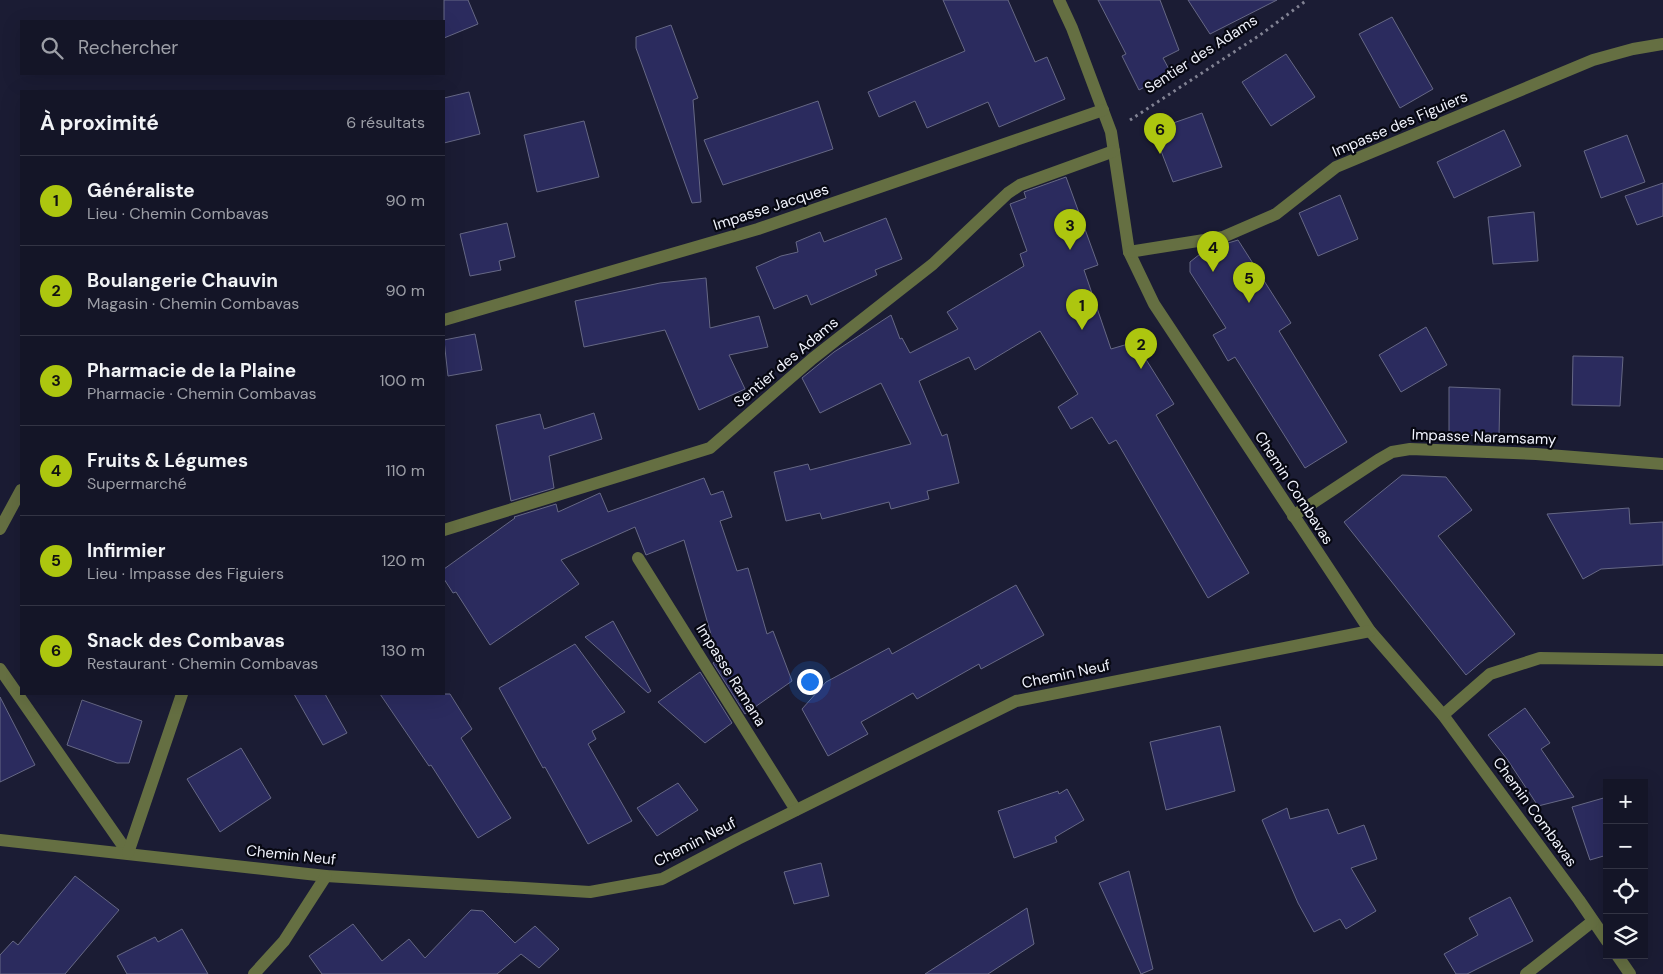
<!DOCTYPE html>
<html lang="fr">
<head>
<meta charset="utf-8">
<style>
	:root { --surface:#141527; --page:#212233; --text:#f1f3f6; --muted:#9d9fa7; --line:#333444; --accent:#adc60f }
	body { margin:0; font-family:"DM Sans",sans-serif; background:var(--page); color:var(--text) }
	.controls { position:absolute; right:15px; bottom:15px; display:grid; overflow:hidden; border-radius:0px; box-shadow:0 5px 20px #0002 }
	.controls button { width:45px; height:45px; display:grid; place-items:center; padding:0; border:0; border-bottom:1px solid var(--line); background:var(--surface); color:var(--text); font:25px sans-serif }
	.you { position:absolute; left:809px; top:681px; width:18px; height:18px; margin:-12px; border:4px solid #fff; border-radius:50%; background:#1a73e8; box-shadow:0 0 0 8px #1a73e833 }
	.badge { display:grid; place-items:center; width:32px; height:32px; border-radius:50%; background:var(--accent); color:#111; font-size:16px; font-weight:700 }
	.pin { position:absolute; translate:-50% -41px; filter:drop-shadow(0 1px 2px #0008) }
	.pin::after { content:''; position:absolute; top:26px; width:18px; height:15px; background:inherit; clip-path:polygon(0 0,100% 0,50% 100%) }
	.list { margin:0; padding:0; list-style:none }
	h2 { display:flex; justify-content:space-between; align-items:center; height:65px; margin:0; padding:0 20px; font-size:21px }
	h2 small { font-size:16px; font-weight:400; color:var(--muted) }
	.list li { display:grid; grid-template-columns:32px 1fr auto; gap:15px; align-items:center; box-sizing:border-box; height:90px; padding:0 20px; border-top:1px solid var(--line) }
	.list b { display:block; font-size:19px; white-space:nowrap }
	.list p { margin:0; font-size:16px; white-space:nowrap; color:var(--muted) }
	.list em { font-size:16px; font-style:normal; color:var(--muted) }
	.icon { flex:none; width:28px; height:28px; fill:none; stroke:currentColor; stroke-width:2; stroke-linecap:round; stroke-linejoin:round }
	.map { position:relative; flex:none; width:1663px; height:974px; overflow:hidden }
	.search { position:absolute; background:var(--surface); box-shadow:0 5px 20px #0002; left:20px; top:20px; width:425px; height:55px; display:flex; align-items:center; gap:12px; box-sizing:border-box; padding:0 18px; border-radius:0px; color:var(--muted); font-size:19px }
	.panel { position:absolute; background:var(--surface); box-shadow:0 5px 20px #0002; left:20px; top:90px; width:425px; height:605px; border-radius:0px }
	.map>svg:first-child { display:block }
</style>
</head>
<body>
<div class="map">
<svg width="1663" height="974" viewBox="0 0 1663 974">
	<rect width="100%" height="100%" fill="#1b1c34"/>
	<g fill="#2b2b5e" stroke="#666885">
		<path d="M 444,0 L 468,0 L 478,24 L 444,38 Z"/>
		<path d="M 943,0 L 1008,0 L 1035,62 L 1047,57 L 1065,99 L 999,127 L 988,102 L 927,128 L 915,101 L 879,117 L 868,92 L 965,51 Z"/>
		<path d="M 1098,0 L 1160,0 L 1179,50 L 1163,58 L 1171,73 L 1139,90 L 1122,56 L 1126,54 Z"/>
		<path d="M 1188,0 L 1277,0 L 1210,34 Z"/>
		<path d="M 1392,17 L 1433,89 L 1400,108 L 1359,34 Z"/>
		<path d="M 671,25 L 698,98 L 693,100 L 701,202 L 692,203 L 636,48 L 636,37 Z"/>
		<path d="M 1286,54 L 1315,97 L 1271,126 L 1242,82 Z"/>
		<path d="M 469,92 L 480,134 L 444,143 L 444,98 Z"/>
		<path d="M 818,101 L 833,149 L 723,185 L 704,140 Z"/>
		<path d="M 1202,113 L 1222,167 L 1173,182 L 1153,130 Z"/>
		<path d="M 584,121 L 599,177 L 537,192 L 524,135 Z"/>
		<path d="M 1504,130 L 1521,166 L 1454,198 L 1437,162 Z"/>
		<path d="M 1627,135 L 1645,182 L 1601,198 L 1584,151 Z"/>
		<path d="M 1066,177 L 1098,265 L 1084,270 L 1111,349 L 1135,342 L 1174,404 L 1156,415 L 1249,573 L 1208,598 L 1116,440 L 1109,444 L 1092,417 L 1071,429 L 1058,407 L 1078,394 L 1040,331 L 975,370 L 969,357 L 919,381 L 942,436 L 947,434 L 959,483 L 927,491 L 929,499 L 891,509 L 889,502 L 822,519 L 820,513 L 786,521 L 774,472 L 808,464 L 810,470 L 911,444 L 881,383 L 820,413 L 802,378 L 834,352 L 891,315 L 900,339 L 902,338 L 910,353 L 958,329 L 947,312 L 1024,266 L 1020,254 L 1027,251 L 1010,204 L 1026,198 L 1024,192 Z"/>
		<path d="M 1663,183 L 1663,216 L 1637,225 L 1625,196 Z"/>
		<path d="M 1340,195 L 1358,239 L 1318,256 L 1299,213 Z"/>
		<path d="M 1534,212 L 1538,261 L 1493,264 L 1488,217 Z"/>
		<path d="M 886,218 L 902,259 L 875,270 L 877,275 L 811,305 L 807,295 L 774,309 L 756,267 L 781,256 L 798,252 L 796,242 L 820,232 L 824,242 Z"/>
		<path d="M 507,223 L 515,257 L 499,261 L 501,270 L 470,276 L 460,234 Z"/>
		<path d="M 1238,240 L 1291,323 L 1279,331 L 1347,442 L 1305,468 L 1235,357 L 1228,361 L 1213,335 L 1226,328 L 1190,272 L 1190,262 L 1205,250 Z"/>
		<path d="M 706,278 L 710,328 L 759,316 L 768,347 L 729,355 L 745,389 L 699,410 L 665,330 L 584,347 L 575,301 L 660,283 Z"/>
		<path d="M 1426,327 L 1447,365 L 1401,392 L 1379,355 Z"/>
		<path d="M 475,334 L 482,370 L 448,376 L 444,340 Z"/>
		<path d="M 1573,356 L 1623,357 L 1620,406 L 1572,405 Z"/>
		<path d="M 1449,387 L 1500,389 L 1499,437 L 1449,434 Z"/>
		<path d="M 594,413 L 602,439 L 549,456 L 554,488 L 511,501 L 496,425 L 540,414 L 544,429 Z"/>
		<path d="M 1402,475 L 1446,477 L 1472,510 L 1438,536 L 1515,634 L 1466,675 L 1344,522 Z"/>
		<path d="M 704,478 L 711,495 L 723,491 L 732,517 L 720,521 L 737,571 L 748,568 L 767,634 L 773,631 L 792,681 L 745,714 L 713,663 L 718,659 L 684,540 L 646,555 L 635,527 L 561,560 L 579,584 L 490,645 L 456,592 L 453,593 L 444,579 L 444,569 L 515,518 L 514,517 L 556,504 L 558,512 L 600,493 L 608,512 Z"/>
		<path d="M 1629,508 L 1630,524 L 1663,522 L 1663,565 L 1601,569 L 1583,579 L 1547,514 Z"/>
		<path d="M 1016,585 L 1044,635 L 981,669 L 979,664 L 917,699 L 913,693 L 861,722 L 868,734 L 828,756 L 802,709 L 826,682 L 889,648 L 892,654 Z"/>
		<path d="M 613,621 L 651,691 L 648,693 L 585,637 Z"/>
		<path d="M 575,644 L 625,712 L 592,731 L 596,739 L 588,744 L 632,821 L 588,844 L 545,767 L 543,768 L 499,688 Z"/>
		<path d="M 700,672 L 732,723 L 705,743 L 658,702 Z"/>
		<path d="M 294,694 L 325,694 L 347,733 L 323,745 Z"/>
		<path d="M 380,694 L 450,694 L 472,729 L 461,738 L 511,818 L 478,838 L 431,765 L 429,766 Z"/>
		<path d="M 0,697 L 35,765 L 0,782 Z"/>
		<path d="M 82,700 L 142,721 L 129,763 L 117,763 L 67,745 Z"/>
		<path d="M 1525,708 L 1550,743 L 1541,749 L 1574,797 L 1538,806 L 1507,759 L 1488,735 Z"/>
		<path d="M 1220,726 L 1235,791 L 1166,810 L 1150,742 Z"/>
		<path d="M 241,748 L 271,798 L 220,832 L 187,779 Z"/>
		<path d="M 678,783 L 698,810 L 657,836 L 637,808 Z"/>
		<path d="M 1067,789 L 1084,820 L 1055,837 L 1057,842 L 1014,858 L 998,811 L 1058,791 L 1059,794 Z"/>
		<path d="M 1607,797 L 1607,855 L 1590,860 L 1572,807 Z"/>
		<path d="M 1287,808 L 1290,819 L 1328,809 L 1338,834 L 1364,825 L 1377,859 L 1351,868 L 1376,911 L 1346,929 L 1340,919 L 1314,932 L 1298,903 L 1262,820 Z"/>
		<path d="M 821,863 L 829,896 L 794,904 L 784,872 Z"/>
		<path d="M 1129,871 L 1153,969 L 1141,974 L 1099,883 Z"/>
		<path d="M 75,876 L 119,910 L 65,974 L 0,974 L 0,955 L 13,941 L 18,945 Z"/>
		<path d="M 1510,897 L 1533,941 L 1467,974 L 1456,974 L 1444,954 L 1478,935 L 1469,918 Z"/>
		<path d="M 1027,908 L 1034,944 L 988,974 L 925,974 Z"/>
		<path d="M 471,910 L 483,911 L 515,943 L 535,926 L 559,949 L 539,968 L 521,954 L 497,974 L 322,974 L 309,956 L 353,924 L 382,961 L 409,939 L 425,958 Z"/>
		<path d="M 182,929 L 208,974 L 127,974 L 117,956 L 155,937 L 158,942 Z"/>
	</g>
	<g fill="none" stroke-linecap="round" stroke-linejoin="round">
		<path stroke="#828394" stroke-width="3" stroke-dasharray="2.5 4" stroke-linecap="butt" d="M 1130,120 L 1260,35 L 1307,0"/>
		<g stroke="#656f42" stroke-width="12">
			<path d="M 1059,0 L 1072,28 L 1111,132 L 1129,252 L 1154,304 L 1370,631 L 1443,715 L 1579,900 L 1607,941"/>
			<path d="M 1129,252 L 1223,237 L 1276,214 L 1336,167 L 1593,60 L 1633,49 L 1663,44"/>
			<path d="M 444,320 L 758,229 L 1103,110"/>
			<path d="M 1293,516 L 1378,460 L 1392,452 L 1410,449 L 1536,454 L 1663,464"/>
			<path d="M 0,529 L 21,490"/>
			<path d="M 444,530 L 710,448 L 812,359 L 933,264 L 1008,193 L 1020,185 L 1114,151"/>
			<path d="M 638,558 L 796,810"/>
			<path d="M 0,669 L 128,853"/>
			<path d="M 1443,715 L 1490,674 L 1540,658 L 1663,660"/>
			<path d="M 0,840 L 326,876 L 590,892 L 662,879 L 738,839 L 1016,701 L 1370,631"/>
			<path d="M 128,853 L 182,694"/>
			<path d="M 1617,955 L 1630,974"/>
			<path d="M 254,974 L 284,941 L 326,876"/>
			<path d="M 1526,974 L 1593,921"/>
		</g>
	</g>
	<g text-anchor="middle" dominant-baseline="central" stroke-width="4.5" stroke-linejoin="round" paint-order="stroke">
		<g font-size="15" fill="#f1f3fd" stroke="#070812">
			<text transform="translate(1201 54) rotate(-33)">Sentier des Adams</text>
			<text transform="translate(1400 124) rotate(-23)">Impasse des Figuiers</text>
			<text transform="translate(771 207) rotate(-18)">Impasse Jacques</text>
			<text transform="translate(786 362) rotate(-40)">Sentier des Adams</text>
			<text transform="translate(1484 437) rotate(2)">Impasse Naramsamy</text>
			<text transform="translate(1294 488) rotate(57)">Chemin Combavas</text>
			<text transform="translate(1066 674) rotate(-12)">Chemin Neuf</text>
			<text transform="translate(731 675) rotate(58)">Impasse Ramana</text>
			<text transform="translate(1535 812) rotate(54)">Chemin Combavas</text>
			<text transform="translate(695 842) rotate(-27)">Chemin Neuf</text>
			<text transform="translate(291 855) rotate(6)">Chemin Neuf</text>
		</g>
	</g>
</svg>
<div class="controls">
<button>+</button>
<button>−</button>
<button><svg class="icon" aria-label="locate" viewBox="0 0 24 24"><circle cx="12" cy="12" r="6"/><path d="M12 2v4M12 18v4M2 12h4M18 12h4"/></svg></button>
<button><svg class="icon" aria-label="layers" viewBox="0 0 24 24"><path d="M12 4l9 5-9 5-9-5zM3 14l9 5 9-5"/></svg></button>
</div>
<div class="you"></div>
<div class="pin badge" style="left:1082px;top:330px">1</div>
<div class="pin badge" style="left:1141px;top:369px">2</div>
<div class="pin badge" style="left:1070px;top:250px">3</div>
<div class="pin badge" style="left:1213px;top:272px">4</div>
<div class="pin badge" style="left:1249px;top:303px">5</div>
<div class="pin badge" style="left:1160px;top:154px">6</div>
<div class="search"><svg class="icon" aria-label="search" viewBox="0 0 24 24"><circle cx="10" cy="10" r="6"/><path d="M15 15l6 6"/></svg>Rechercher</div>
<section class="panel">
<h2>À proximité<small>6 résultats</small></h2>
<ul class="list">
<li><span class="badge">1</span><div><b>Généraliste</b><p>Lieu · Chemin Combavas</p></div><em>90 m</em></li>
<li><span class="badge">2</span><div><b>Boulangerie Chauvin</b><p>Magasin · Chemin Combavas</p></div><em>90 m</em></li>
<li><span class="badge">3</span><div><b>Pharmacie de la Plaine</b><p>Pharmacie · Chemin Combavas</p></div><em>100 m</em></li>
<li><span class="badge">4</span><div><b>Fruits &amp; Légumes</b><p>Supermarché</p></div><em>110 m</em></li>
<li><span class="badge">5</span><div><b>Infirmier</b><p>Lieu · Impasse des Figuiers</p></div><em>120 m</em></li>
<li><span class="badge">6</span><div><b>Snack des Combavas</b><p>Restaurant · Chemin Combavas</p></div><em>130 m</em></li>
</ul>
</section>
</div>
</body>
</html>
